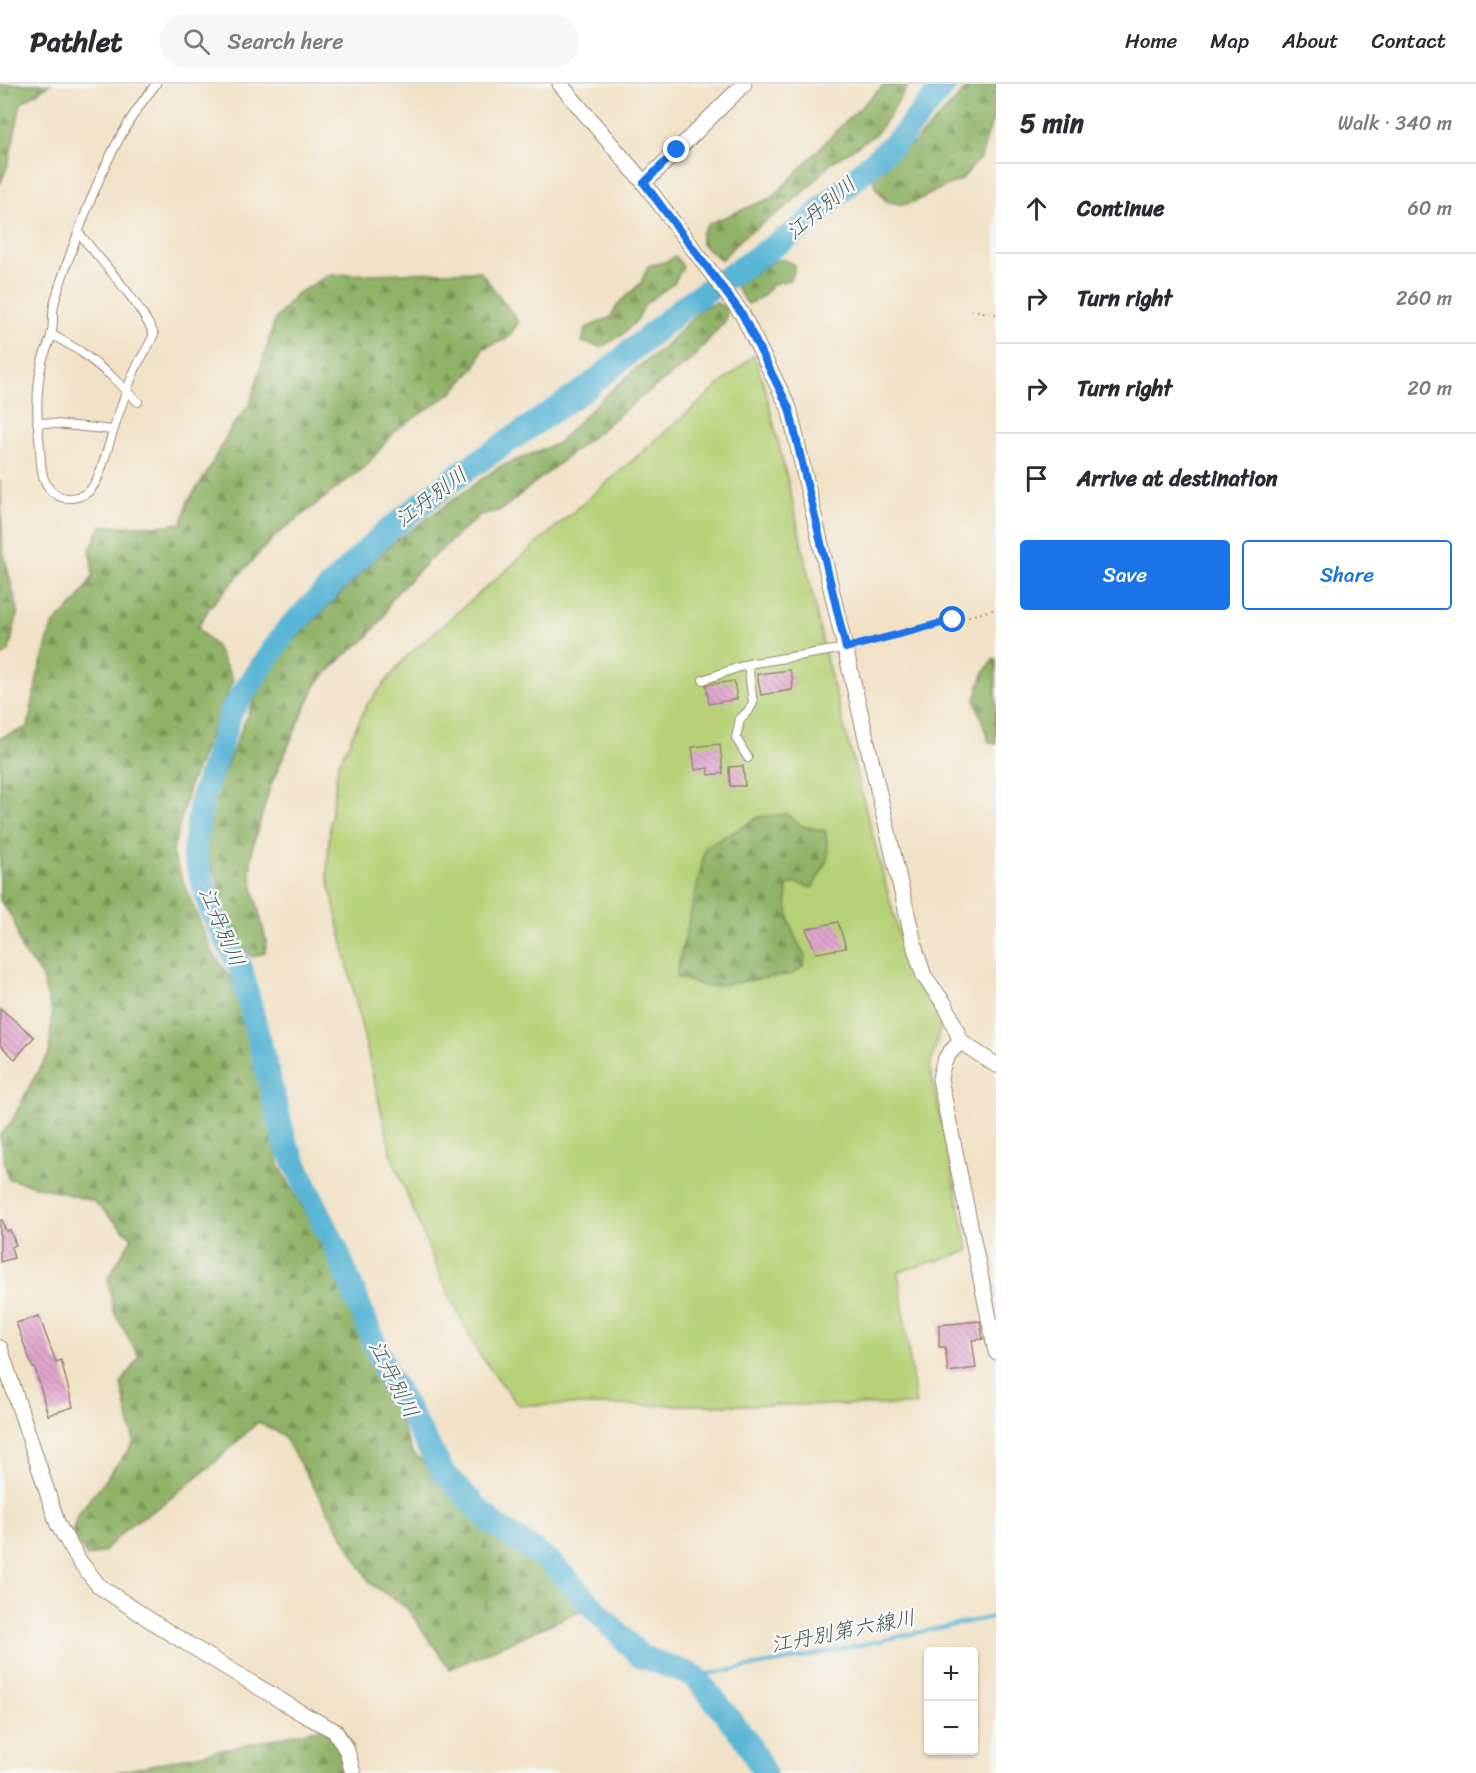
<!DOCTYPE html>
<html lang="en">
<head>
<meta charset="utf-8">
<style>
	:root { --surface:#fff; --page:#f7f7f7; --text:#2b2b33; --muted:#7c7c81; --line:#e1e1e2; --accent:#1a73e8 }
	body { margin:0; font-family:Sriracha,"Klee One",sans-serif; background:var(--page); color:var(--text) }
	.controls { position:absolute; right:18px; bottom:18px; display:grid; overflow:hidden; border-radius:6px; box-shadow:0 2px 4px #0004 }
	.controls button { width:54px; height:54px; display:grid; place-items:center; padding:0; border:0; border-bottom:2px solid var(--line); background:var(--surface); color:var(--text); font:30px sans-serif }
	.stop { position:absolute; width:18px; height:18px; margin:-14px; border:4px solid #1a73e8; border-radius:50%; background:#fff }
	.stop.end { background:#1a73e8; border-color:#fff; box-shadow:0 2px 6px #0008 }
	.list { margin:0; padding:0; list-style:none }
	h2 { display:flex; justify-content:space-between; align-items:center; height:78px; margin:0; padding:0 24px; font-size:26px }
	h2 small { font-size:20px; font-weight:400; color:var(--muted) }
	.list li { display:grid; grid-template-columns:39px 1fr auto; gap:18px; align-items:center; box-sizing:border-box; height:90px; padding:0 24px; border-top:2px solid var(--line) }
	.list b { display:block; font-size:22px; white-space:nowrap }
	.list em { font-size:20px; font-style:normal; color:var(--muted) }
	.actions { display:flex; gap:12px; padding:18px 24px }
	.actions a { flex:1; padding:14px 0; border:2px solid var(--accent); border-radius:6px; text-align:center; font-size:21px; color:var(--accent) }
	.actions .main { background:var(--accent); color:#fff }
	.icon { flex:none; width:33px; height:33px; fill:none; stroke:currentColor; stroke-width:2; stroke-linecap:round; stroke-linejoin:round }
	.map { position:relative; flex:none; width:996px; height:1689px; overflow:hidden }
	header { display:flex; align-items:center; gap:36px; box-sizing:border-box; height:84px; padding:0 30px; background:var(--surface); border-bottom:2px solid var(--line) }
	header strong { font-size:28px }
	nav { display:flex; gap:33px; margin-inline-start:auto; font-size:21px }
	.search { width:420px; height:54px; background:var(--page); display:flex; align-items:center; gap:15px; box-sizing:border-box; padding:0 21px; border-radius:33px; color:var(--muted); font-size:22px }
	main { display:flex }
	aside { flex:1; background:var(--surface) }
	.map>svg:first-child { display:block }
</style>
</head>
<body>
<header>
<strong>Pathlet</strong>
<div class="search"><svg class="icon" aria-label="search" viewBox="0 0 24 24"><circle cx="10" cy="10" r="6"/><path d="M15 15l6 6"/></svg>Search here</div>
<nav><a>Home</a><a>Map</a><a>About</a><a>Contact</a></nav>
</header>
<main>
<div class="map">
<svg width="996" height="1689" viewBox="0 0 996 1689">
	<defs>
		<pattern id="forest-firs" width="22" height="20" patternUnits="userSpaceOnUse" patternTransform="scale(1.5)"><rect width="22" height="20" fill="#90b368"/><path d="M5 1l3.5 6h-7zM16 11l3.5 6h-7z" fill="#779255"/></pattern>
		<pattern id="building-back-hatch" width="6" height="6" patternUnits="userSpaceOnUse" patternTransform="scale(1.5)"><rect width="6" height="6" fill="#e1a6cf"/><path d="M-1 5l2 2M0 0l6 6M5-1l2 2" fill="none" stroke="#b887a7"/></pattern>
	</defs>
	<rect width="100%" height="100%" fill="#f6f6f2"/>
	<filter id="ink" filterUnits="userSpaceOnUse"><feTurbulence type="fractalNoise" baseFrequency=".0167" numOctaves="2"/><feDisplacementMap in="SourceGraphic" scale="12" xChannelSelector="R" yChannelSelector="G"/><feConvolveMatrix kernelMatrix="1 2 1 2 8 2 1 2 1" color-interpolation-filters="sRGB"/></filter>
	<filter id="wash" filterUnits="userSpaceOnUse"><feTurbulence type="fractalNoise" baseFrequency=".008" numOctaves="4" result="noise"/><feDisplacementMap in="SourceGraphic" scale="24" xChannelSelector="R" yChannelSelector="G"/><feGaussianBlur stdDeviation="1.35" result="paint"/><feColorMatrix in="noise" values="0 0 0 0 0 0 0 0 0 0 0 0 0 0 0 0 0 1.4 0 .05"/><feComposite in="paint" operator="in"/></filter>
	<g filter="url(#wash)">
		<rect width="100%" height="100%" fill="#f1e2c7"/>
		<path fill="#b6d177" stroke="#787e4a" stroke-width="1.5" d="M 754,271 L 765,304 L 792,415 L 826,574 L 904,870 L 913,896 L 942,935 L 930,984 L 969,1167 L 898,1188 L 916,1321 L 518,1321 L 477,1267 L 441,1194 L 393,1076 L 374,997 L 327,790 L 330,741 L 338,681 L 367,621 L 406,573 Z"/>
		<g fill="url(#forest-firs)" stroke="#666e43" stroke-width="1.5">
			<path d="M 0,0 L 50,0 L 21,19 L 8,81 L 0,100 Z"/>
			<path d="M 885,0 L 909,0 L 891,29 L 876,50 L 831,79 L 808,104 L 785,124 L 743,153 L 721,176 L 701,159 L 701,150 L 708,140 L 773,113 L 842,41 Z"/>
			<path d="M 971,0 L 996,0 L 996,24 L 981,73 L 961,96 L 941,104 L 917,117 L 903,121 L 886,117 L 875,103 L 873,91 L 889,75 L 915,58 Z"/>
			<path d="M 675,172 L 683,183 L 674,199 L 645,220 L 637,236 L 621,252 L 601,263 L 582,258 L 586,244 L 611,233 L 618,220 L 641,199 L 648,182 L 668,177 Z"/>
			<path d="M 775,176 L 785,176 L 794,181 L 794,187 L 789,196 L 773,200 L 763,212 L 748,220 L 738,207 L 736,201 Z"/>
			<path d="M 480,187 L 519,238 L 507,255 L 483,264 L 476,282 L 453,308 L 396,346 L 367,381 L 275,452 L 209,524 L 198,544 L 216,563 L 233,596 L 190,699 L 172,770 L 212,868 L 230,893 L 253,957 L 271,1035 L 279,1081 L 316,1148 L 370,1265 L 412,1368 L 440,1393 L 465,1424 L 525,1472 L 551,1487 L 584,1525 L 450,1585 L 407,1524 L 371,1500 L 283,1351 L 258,1338 L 212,1381 L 161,1422 L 131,1440 L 103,1468 L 87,1473 L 72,1448 L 78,1430 L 134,1359 L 121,1300 L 139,1273 L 113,1226 L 108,1194 L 132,1154 L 93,1117 L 8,1095 L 0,1051 L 11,1039 L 31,999 L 49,970 L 52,928 L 41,891 L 21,865 L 14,836 L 0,816 L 0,654 L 28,643 L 37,594 L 52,542 L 77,517 L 93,492 L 90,465 L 101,442 L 157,442 L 182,439 L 188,417 L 205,392 L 231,344 L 250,320 L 275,236 L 296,210 L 329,191 Z"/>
			<path d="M 716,219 L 727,224 L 726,236 L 691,276 L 639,315 L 501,426 L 480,431 L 426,479 L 391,515 L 383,534 L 366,555 L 344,572 L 316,600 L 270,703 L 252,765 L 250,789 L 266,857 L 265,869 L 252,873 L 238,857 L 205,764 L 211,717 L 256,611 L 291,559 L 390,461 L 499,383 L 558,359 L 597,319 L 639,282 L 662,265 L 702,224 Z"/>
			<path d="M 0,396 L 3,467 L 18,527 L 9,567 L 0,573 Z"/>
			<path d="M 994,574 L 996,575 L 996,660 L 989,658 L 975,616 L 983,590 Z"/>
			<path d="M 787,730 L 802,742 L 825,747 C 832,779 826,778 812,804 L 796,799 L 787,802 C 786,828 790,849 805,871 L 804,881 L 793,890 L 707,903 L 676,893 C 685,849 698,806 705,762 L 732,749 L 759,733 Z"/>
			<path d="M 341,1640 L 353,1662 L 346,1689 L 114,1689 Z"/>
		</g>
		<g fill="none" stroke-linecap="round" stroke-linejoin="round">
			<path stroke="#58b5d6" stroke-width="4" d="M 695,1592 L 785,1577 L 996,1532"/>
			<path stroke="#58b5d6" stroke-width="24" d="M 764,1689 L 747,1657 L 695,1592 L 640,1572 L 549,1477 L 492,1439 L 443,1388 L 387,1290 L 336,1165 L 285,1058 L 241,885 L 212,829 L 194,770 L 201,717 L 232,626 L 286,547 L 382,451 L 460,390 L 587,304 L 687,220 L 801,144 L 903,51 L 945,0"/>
		</g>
		<g id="blocks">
			<g fill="url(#building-back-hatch)">
				<path d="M 790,586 L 793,596 L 792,606 L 761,611 L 757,590 Z"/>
				<path d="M 734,597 L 737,615 L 709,620 L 706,601 Z"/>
				<path d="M 720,660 L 723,689 L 709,691 L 708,684 L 695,686 L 692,663 Z"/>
				<path d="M 743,682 L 745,702 L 730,702 L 729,683 Z"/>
				<path d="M 838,838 L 846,864 L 816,869 L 806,845 Z"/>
				<path d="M 0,924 L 34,953 L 15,975 L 0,961 Z"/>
				<path d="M 0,1136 L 2,1136 L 6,1147 L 10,1146 L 16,1161 L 11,1163 L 14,1174 L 0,1178 Z"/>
				<path d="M 39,1232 L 56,1278 L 61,1276 L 73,1323 L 48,1331 L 35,1284 L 33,1284 L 16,1239 Z"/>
				<path d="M 980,1237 L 983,1255 L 972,1256 L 976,1284 L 948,1288 L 945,1263 L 939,1263 L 939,1241 Z"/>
			</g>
		</g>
	</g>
	<g filter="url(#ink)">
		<use href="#blocks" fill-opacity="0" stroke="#968672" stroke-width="1.5"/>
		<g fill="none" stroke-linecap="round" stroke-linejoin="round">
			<defs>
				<g id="lane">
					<path d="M 78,148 C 105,182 135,212 154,250 C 149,263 140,274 135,286 C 122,315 114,346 104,376 C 101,387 97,400 88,408 C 80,414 67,416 58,412 C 40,402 41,380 40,363 C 36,334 36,306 42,278 C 44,269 49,261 51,252 C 54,242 52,231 54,221 C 59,200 67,180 74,160 C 94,104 117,47 156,0"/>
					<path d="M 51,250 L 80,267 L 110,291 L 138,318"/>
					<path d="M 37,338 L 113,346"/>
					<path d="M 703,596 L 748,580"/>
					<path d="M 748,674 L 736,654 L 740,635 L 749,626 L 753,619 L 748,580 L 846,564"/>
				</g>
				<g id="street">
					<path d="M 560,0 L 644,99 L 742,230 L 789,324 L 916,868 L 924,892 L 946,922 L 961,958 L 996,981"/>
					<path d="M 644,99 L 744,0"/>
					<path d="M 961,958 C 946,970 943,977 940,995 L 996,1268"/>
					<path d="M 0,1264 L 58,1441 L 80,1478 L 99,1502 L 165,1546 L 303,1630 L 335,1647 L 347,1667 L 353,1689"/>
				</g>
			</defs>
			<use href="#lane" stroke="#968672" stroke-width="10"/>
			<use href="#street" stroke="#968672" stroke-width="17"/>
			<g stroke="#968672" stroke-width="2" stroke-dasharray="1.5 4.5" stroke-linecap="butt">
				<path d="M 971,226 L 996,230"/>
				<path d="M 858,561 L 996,525"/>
			</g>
			<use href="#lane" stroke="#fff" stroke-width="8"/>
			<use href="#street" stroke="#fff" stroke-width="15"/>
		</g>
	</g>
	<g fill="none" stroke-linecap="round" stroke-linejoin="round" filter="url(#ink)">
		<path stroke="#1a73e8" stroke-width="8" d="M 677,66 L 644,99 L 742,230 L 789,324 L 846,564 L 953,536"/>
	</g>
	<g text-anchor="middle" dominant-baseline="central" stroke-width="5" stroke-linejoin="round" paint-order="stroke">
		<g font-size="21" font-style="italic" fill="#455b5e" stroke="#f6f6f2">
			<text transform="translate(821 124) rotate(-40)">江丹別川</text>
			<text transform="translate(431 413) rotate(-37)">江丹別川</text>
			<text transform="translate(222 843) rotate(67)">江丹別川</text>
			<text transform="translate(394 1295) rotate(63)">江丹別川</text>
			<text transform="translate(843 1547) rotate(-11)">江丹別第六線川</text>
		</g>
	</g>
</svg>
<div class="controls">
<button>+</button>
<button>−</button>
</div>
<div class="stop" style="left:953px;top:536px"></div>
<div class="stop end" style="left:677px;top:66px"></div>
</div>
<aside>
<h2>5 min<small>Walk · 340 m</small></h2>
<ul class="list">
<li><svg class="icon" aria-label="ahead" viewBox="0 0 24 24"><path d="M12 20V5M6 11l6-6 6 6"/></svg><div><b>Continue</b></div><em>60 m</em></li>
<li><svg class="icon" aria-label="right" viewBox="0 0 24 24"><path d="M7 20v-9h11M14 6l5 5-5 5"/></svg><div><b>Turn right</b></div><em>260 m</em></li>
<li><svg class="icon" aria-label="right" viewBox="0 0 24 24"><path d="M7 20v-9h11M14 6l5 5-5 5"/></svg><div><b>Turn right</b></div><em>20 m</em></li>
<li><svg class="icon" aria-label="arrive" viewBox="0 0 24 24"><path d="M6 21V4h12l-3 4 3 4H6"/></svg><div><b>Arrive at destination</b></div></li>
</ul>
<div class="actions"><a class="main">Save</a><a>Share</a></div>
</aside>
</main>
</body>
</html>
